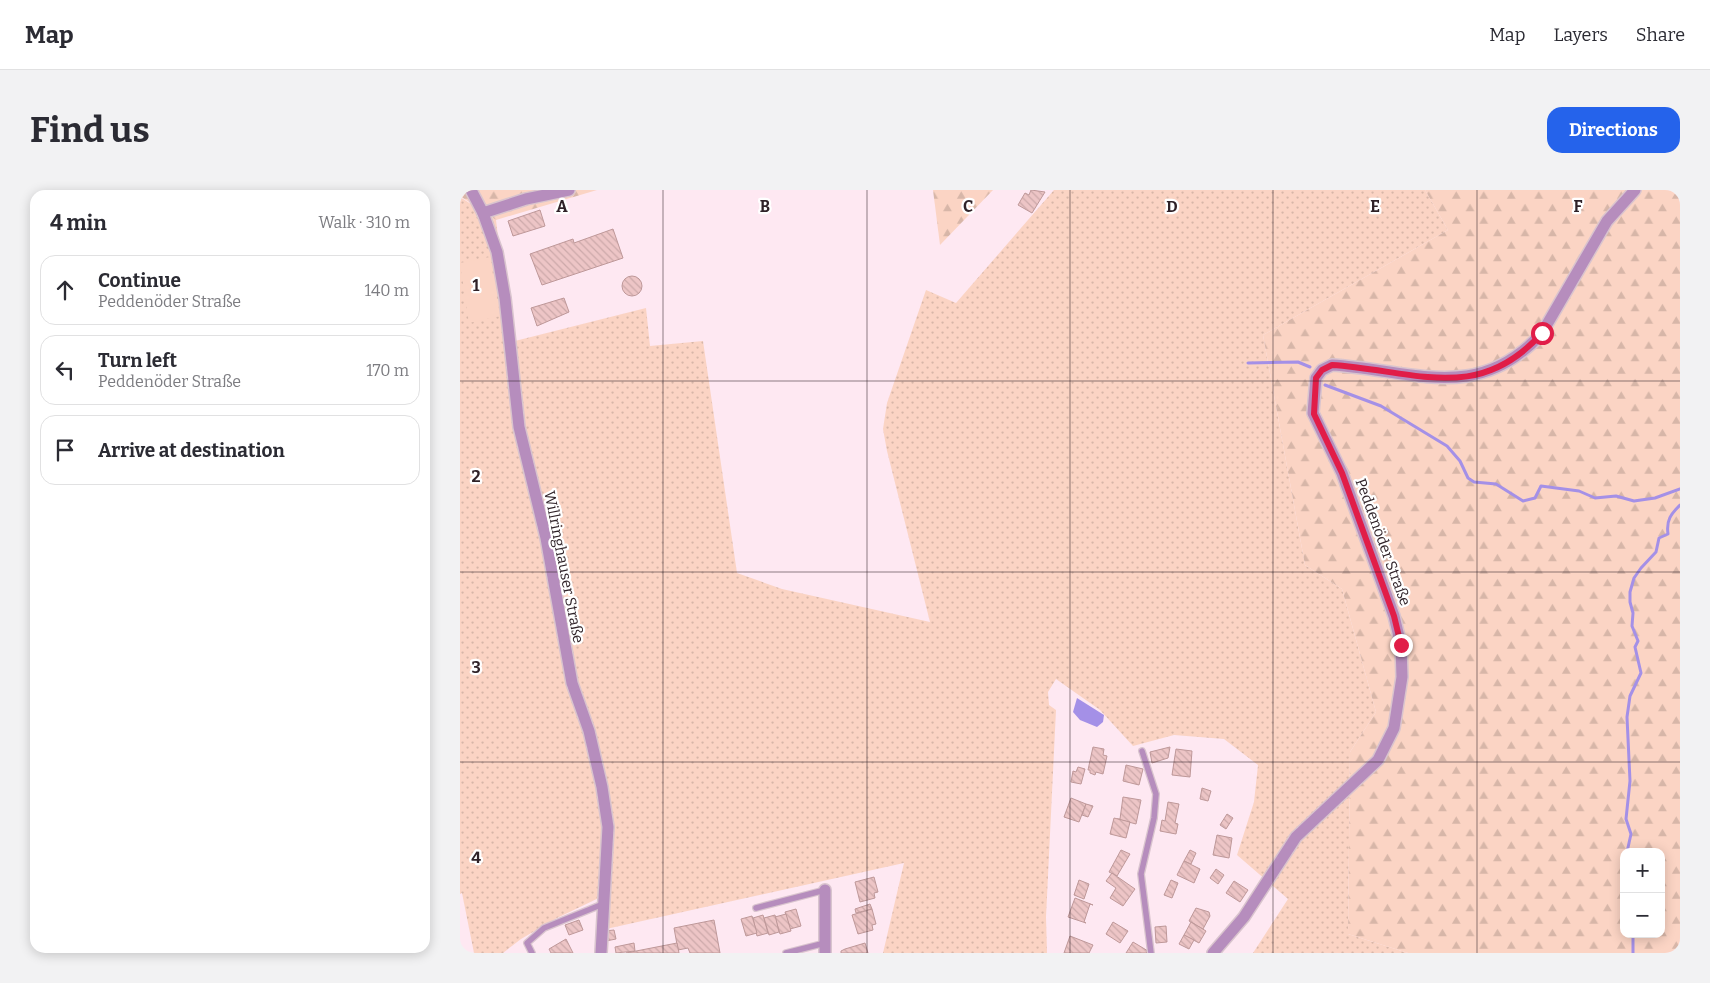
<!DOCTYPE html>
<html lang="en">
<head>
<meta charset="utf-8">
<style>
	:root { --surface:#fff; --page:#f2f2f3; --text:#2b2b33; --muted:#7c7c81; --line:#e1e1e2; --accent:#2563eb }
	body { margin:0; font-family:Bitter,serif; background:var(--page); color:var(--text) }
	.controls { position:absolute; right:15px; bottom:15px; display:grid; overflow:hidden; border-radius:10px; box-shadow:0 2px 12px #0003 }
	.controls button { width:45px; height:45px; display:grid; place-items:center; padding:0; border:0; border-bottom:1px solid var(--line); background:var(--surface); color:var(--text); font:25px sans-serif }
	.stop { position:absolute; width:15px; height:15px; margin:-11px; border:4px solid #e11d48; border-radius:50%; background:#fff }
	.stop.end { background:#e11d48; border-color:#fff; box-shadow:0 1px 5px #0008 }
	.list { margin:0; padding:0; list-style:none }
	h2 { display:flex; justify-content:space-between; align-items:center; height:65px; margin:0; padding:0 20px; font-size:21px }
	h2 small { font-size:16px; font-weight:400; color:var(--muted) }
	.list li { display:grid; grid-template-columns:32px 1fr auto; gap:15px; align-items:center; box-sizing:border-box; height:70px; margin:0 10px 10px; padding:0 10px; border:1px solid var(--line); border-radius:15px }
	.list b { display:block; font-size:19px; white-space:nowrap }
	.list p { margin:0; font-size:16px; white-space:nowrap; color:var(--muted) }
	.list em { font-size:16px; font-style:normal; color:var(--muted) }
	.icon { flex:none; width:28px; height:28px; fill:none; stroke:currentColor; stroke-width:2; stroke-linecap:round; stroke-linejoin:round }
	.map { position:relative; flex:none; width:1220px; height:763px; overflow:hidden; border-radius:15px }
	header { display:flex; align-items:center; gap:30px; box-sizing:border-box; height:70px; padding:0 25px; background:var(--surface); border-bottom:1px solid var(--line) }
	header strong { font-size:24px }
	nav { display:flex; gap:28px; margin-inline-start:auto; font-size:18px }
	.intro { display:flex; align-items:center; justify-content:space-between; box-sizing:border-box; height:120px; padding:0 30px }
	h1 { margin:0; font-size:35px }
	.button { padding:12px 22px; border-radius:15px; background:var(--accent); color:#fff; font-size:18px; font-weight:700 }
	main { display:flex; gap:30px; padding:0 30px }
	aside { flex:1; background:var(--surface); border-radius:15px; box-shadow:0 2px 12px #0003 }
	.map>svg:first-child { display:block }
</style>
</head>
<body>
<header>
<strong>Map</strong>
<nav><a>Map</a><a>Layers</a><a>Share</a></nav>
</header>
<div class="intro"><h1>Find us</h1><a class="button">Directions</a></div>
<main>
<aside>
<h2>4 min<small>Walk · 310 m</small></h2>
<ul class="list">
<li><svg class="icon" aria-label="ahead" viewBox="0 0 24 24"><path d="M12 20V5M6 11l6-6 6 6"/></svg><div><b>Continue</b><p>Peddenöder Straße</p></div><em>140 m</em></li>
<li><svg class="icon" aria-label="left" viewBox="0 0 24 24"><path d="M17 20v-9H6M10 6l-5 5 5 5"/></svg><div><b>Turn left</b><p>Peddenöder Straße</p></div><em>170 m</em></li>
<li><svg class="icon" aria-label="arrive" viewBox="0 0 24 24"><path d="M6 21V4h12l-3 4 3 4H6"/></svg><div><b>Arrive at destination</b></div></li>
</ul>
</aside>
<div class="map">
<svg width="1220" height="763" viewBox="0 0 1220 763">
	<defs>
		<pattern id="green-dots" width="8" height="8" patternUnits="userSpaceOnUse" patternTransform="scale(1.25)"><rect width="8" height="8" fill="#fbd4c4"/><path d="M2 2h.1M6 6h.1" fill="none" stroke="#d7b6a8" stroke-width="1.8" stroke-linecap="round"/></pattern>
		<pattern id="forest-firs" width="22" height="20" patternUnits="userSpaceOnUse" patternTransform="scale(1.25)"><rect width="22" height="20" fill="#fbd4c4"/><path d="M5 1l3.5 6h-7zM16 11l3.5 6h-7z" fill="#d7b6a8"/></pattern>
		<pattern id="building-back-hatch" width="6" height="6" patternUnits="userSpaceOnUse" patternTransform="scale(1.25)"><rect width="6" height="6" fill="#edc5c6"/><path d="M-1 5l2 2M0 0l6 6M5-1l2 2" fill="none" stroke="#cca9aa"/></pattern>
	</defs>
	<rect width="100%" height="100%" fill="#fee8f2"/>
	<path fill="url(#green-dots)" d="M 594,0 L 965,0 L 988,40 L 803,145 L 845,375 L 882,399 L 916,522 L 890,562 L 888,744 L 948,763 L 793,763 L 828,709 L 777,665 L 794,612 L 798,575 L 764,549 L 714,545 L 673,556 L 640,520 L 596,489 L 588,502 L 589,515 L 596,520 L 586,727 L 587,763 L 423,763 L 444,673 L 146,739 L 145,705 L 97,728 L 61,749 L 43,763 L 14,763 L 2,703 L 0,704 L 0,7 L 36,30 L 51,152 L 186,118 L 190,156 L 243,151 L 277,383 L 322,399 L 470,432 L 427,261 L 423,239 L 427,213 L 466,100 L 496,113 Z"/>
	<g fill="url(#forest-firs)" fill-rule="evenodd">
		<path d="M 0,0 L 137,0 L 36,30 L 0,6 Z"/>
		<path d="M 473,0 L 533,0 L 480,55 Z"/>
		<path d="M 965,0 L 1220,0 L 1220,763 L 948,763 L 888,744 L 890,562 L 916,522 L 882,399 L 845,375 L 803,145 L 988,40 ZM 1164,662 L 1201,662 L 1201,744 L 1164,744 Z"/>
	</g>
	<path fill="#fbd4c4" d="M 30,67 L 40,126 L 9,133 L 0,73 Z"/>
	<path fill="#a490e7" d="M 617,508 L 644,525 L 643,532 L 637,537 L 620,530 L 613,522 Z"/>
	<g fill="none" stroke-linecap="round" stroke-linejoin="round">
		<g stroke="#a490e7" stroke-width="3">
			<path d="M 788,173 L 838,172 L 850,177"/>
			<path d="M 865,195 L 921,216 L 987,256 L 1000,271 L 1008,288 L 1014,292 L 1036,294 L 1063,311 L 1075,308 L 1081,296 L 1119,301 L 1135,308 L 1156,306 L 1174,311 L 1195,308 L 1220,299"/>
			<path d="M 1167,662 L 1171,644 L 1166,629 L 1170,591 L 1167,527 L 1170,506 L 1181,483 L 1175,457 L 1178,451 L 1172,436 L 1173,423 L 1170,412 L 1170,402 L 1174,388 L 1181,378 L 1196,362 L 1199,348 L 1208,344 C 1206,330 1211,324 1220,315"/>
			<path d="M 1173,763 L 1173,744"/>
		</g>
	</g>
	<g fill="url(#building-back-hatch)" stroke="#be9899">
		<path d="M 571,0 L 585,2 L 572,23 L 558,15 L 565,3 L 569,5 Z"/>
		<path d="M 80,20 L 85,36 L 53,46 L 48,31 Z"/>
		<path d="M 153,39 L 163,68 L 82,95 L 70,64 L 113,49 L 114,53 Z"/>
		<circle cx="172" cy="96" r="10"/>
		<path d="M 104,108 L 109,122 L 77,136 L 71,118 Z"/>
		<path d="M 633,557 L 644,559 L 643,565 L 647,566 L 643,584 L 636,582 L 635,585 L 630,583 L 630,580 L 628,580 Z"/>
		<path d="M 710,557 L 708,568 L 692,573 L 690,562 Z"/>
		<path d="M 716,559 L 732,561 L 730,587 L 712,585 Z"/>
		<path d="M 666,575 L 683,579 L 679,595 L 663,591 Z"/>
		<path d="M 618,577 L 625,579 L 621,594 L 611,592 L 613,581 L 616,582 Z"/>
		<path d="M 742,598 L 751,601 L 748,611 L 740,609 Z"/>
		<path d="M 663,607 L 681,610 L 676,634 L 657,629 L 660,629 Z"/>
		<path d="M 611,608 L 626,614 L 619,632 L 604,627 Z"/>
		<path d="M 708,612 L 719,614 L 715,633 L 718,634 L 716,644 L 700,641 L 702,630 L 705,631 Z"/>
		<path d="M 626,614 L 633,616 L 628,627 L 622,625 Z"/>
		<path d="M 767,624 L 773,628 L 766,639 L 760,635 Z"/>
		<path d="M 654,628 L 670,632 L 666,648 L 650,644 Z"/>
		<path d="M 757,645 L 772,648 L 769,668 L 753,665 Z"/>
		<path d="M 661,660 L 670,664 L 657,686 L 649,682 Z"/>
		<path d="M 730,660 L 736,663 L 731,674 L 724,671 Z"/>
		<path d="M 724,671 L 740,679 L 734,693 L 717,685 Z"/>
		<path d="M 756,679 L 764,685 L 758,694 L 750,688 Z"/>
		<path d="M 652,683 L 675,699 L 663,716 L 650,708 L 656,698 L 646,691 Z"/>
		<path d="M 414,687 L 418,702 L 414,703 L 415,708 L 400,712 L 395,692 Z"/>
		<path d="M 619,690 L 629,694 L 624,709 L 614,705 Z"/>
		<path d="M 711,690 L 718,693 L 712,708 L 704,705 Z"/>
		<path d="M 774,691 L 788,700 L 780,712 L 766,703 Z"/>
		<path d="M 615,708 L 633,715 L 630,714 L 624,732 L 626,733 L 608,727 Z"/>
		<path d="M 410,714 L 412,719 L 396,723 L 395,719 Z"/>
		<path d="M 736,718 L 749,722 L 750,726 L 743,739 L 729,731 Z"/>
		<path d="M 336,719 L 341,736 L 330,739 L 325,722 Z"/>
		<path d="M 412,719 L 416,734 L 412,735 L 413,740 L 398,744 L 392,725 Z"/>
		<path d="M 326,724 L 331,741 L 320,744 L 315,727 Z"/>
		<path d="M 303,725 L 308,743 L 297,746 L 293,728 Z"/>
		<path d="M 315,725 L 319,742 L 309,745 L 304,728 Z"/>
		<path d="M 292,726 L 297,743 L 286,746 L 281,729 Z"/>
		<path d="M 119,730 L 123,740 L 109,745 L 105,735 Z"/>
		<path d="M 254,730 L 260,763 L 230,763 L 228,758 L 218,760 L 214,738 Z"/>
		<path d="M 653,732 L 668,741 L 660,753 L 646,744 Z"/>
		<path d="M 731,732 L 746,741 L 739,753 L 724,745 Z"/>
		<path d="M 706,736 L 707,752 L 696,753 L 695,737 Z"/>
		<path d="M 154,740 L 156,749 L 146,751 L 145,741 Z"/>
		<path d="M 724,745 L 734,750 L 729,759 L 719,754 Z"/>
		<path d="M 610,746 L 633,755 L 629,763 L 604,763 Z"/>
		<path d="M 106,749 L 113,763 L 91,763 L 89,759 Z"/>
		<path d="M 673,752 L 688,761 L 686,763 L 666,763 Z"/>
		<path d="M 174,753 L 175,761 L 156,763 L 155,757 Z"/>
		<path d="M 217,753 L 219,763 L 166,763 Z"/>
		<path d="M 405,753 L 408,763 L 381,763 L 381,761 L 385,759 Z"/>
	</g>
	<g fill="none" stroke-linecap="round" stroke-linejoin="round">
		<defs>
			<g id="lane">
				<path d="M 682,561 L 696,604 L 694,628 L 681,684 L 691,763"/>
				<path d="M 296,718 L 365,700"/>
				<path d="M 72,763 L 67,753 L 84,738 L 143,714"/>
				<path d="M 326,763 L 365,753"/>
			</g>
			<g id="street">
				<path d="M 11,0 L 23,23 L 37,62 L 45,108 L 59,237 L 86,348 L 112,493 L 129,541 L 142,597 L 148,637 L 141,763"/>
				<path d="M 23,23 L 66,9 L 109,0"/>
				<path d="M 365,700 L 365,763"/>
				<path d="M 753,763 L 784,727 L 836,647 L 918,570 L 934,538 L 942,487 L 941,455 L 934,426 L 882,283 L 853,223 L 856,188 L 862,180 L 872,175 C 953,180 1018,214 1082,143 L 1147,31 L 1175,0"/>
			</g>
		</defs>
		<use href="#lane" stroke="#d9c4ce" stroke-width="8"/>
		<use href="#street" stroke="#d9c4ce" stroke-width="14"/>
		<use href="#lane" stroke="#b68dbd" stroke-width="5.5"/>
		<use href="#street" stroke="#b68dbd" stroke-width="11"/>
	</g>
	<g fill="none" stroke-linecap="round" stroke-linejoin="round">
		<path stroke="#e11d48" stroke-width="6" d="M 941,455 L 934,426 L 882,283 L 854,224 L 856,188 L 862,180 L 872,175 C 953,180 1018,215 1082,143"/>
	</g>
	<path fill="none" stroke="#2f2228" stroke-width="1" stroke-opacity="0.55" d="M 203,0 L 203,763M 407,0 L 407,763M 610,0 L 610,763M 813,0 L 813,763M 1017,0 L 1017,763M 0,191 L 1220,191M 0,382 L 1220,382M 0,572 L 1220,572"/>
	<g text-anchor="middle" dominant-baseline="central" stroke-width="4.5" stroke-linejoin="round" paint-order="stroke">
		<g font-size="15" fill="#2f2228" stroke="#fff">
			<text transform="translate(923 352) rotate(70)">Peddenöder Straße</text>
			<text transform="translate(104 377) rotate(79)">Willringhauser Straße</text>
		</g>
	</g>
	<g font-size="16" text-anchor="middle" font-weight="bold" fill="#2f2228" stroke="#fff" stroke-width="4.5" stroke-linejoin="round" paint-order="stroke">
		<text x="102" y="22">A</text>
		<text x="305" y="22">B</text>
		<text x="508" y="22">C</text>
		<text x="712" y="22">D</text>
		<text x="915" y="22">E</text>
		<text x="1118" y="22">F</text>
		<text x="16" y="101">1</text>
		<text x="16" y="292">2</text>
		<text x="16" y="483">3</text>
		<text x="16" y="673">4</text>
	</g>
</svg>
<div class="controls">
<button>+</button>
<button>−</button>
</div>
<div class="stop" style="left:1082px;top:143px"></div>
<div class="stop end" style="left:941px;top:455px"></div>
</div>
</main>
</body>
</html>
